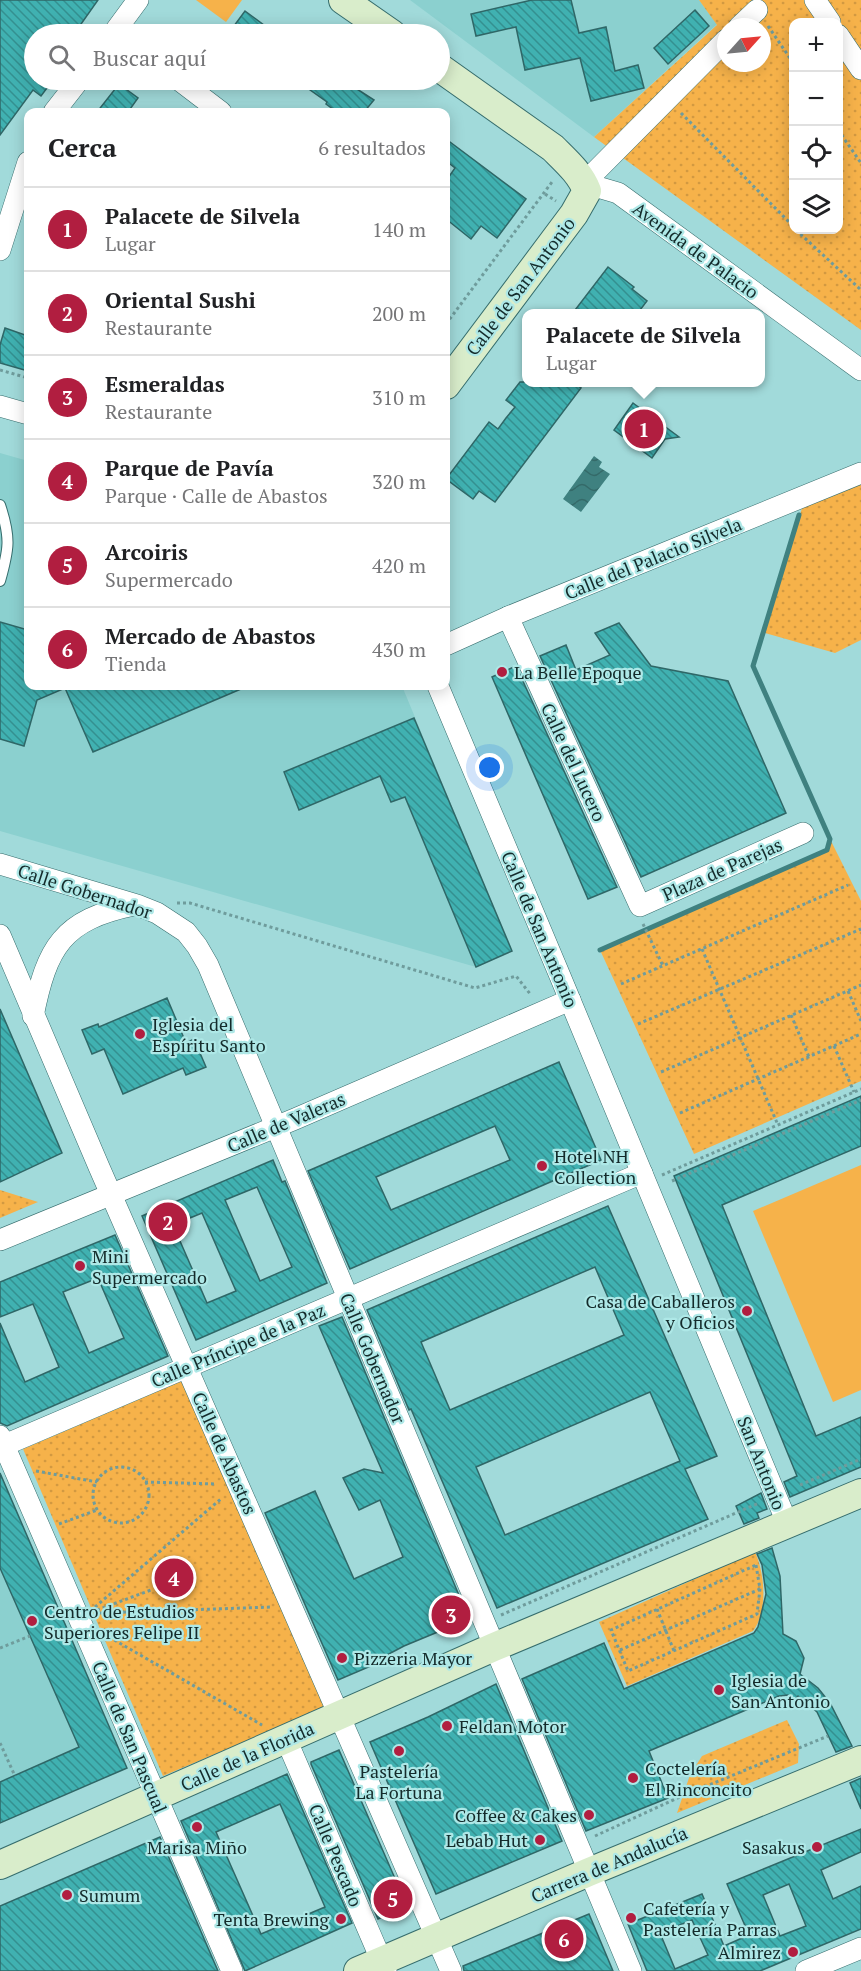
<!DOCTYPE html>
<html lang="es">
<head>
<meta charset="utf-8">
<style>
	:root { --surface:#fff; --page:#f6f6f6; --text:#202124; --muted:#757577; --line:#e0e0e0; --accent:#b11e40 }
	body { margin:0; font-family:"PT Serif",serif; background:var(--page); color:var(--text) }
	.controls { position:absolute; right:18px; top:18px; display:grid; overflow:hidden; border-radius:12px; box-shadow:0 3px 15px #0003 }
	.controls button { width:54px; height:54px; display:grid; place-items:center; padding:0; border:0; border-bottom:2px solid var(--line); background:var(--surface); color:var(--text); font:30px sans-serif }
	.compass { position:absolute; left:717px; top:18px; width:54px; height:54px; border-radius:50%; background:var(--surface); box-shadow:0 3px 15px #0003; rotate:63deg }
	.you { position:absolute; left:490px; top:768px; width:21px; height:21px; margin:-15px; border:4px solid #fff; border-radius:50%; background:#1a73e8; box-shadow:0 0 0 9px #1a73e833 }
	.badge { display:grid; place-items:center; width:39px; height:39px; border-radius:50%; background:var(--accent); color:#fff; font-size:20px; font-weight:700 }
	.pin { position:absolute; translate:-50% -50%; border:3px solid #fff; box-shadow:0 2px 6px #0006 }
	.popup { position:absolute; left:522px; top:309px; width:243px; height:78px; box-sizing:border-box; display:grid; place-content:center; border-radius:12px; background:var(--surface); filter:drop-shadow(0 2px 4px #0005); font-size:20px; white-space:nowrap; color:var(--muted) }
	.popup b { font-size:22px; color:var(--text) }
	.popup::after { content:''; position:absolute; left:50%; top:100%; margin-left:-12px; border:12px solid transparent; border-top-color:var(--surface) }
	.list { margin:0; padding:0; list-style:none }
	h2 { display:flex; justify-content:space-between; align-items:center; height:78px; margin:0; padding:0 24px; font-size:26px }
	h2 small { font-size:20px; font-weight:400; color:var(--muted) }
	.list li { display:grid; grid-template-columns:39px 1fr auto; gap:18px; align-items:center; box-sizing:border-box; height:84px; padding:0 24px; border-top:2px solid var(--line) }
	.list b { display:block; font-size:22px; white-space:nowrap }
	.list p { margin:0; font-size:20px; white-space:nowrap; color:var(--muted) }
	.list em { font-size:20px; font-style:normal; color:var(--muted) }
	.icon { flex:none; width:33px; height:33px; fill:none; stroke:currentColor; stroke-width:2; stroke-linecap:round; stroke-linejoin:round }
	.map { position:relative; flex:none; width:861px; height:1971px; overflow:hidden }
	.search { position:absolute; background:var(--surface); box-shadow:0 3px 15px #0003; left:24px; top:24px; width:426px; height:66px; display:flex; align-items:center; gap:15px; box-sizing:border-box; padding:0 21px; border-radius:33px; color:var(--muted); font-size:22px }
	.panel { position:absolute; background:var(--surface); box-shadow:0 3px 15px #0003; left:24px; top:108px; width:426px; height:582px; border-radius:12px }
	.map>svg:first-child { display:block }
</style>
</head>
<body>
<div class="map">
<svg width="861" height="1971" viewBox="0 0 861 1971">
	<defs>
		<pattern id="park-dots" width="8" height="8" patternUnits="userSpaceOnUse" patternTransform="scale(1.5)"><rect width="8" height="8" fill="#f6b24a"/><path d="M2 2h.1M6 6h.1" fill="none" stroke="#d29941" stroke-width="1.8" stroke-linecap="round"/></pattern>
		<pattern id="water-waves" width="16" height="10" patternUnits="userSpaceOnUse" patternTransform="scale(1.5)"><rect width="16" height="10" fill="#3f8180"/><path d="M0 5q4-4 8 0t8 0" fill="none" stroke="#346a69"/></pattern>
		<pattern id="building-back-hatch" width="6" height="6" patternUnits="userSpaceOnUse" patternTransform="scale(1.5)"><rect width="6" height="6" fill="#40b1b1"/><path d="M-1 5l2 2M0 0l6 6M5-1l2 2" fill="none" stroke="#349090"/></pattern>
	</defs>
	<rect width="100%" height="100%" fill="#a1dada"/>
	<g fill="#8bd0cf">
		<path d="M 410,0 L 699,0 L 717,24 L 594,137 Z"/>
		<path d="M 0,453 L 28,461 L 28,686 L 402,686 L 512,951 L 476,967 L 0,831 Z"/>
		<path d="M 0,1473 L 127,1768 L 0,1823 Z"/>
	</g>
	<g fill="url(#park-dots)" fill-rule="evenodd">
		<path d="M 699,0 L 861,0 L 861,330 L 594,137 L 717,25 ZM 794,22 L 838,22 L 838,230 L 794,230 ZM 726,27 L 762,27 L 762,63 L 726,63 Z"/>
		<path d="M 861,483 L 861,640 L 835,653 L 765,633 L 802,508 Z"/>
		<path d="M 830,839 L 861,901 L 861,1081 L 694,1154 L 600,950 L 818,855 L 827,850 Z"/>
		<path d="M 0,1190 L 38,1202 L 0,1218 Z"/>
		<path d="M 186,1379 L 326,1707 L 163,1776 L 23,1449 Z"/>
		<path d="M 755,1552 C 765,1574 768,1612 753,1631 L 627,1686 L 599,1622 Z"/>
		<path d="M 787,1720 L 799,1744 L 798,1763 L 677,1813 L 690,1775 L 702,1756 Z"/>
	</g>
	<g fill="#f6b24a">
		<path d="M 196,0 L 242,0 L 226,22 Z"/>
		<path d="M 861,1165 L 861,1390 L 833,1402 L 753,1211 Z"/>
	</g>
	<path fill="url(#water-waves)" d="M 594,456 L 602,462 L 599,467 L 610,474 L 581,512 L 563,499 Z"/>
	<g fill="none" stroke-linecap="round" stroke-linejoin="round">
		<path stroke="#3f8180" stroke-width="5" d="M 600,950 L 827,850 L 830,839 L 753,666 L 799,515"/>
	</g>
	<g fill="url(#building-back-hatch)" stroke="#2f6767" stroke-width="1.5" fill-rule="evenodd">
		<path d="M 0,0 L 98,0 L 74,34 L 34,34 L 34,80 L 53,80 L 41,96 L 33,90 L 0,135 Z"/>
		<path d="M 532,0 L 571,0 L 579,33 L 606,27 L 615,71 L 638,65 L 644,88 L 591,101 L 580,58 L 525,70 L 516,27 L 476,36 L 471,14 Z"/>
		<path d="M 695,10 L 709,26 L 668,64 L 654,48 Z"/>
		<path d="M 245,11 L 276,34 L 228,34 Z"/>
		<path d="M 296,80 L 343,80 L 374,100 L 364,112 L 337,112 L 326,104 L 327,102 Z"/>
		<path d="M 119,84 L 138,98 L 128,112 L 97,112 Z"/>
		<path d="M 446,139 L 526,199 L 497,238 L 481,226 L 471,239 L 446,219 L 446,181 L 455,168 L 446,161 Z"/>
		<path d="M 608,267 L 634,287 L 632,289 L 647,301 L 637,314 L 572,314 Z"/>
		<path d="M 5,328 L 28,336 L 28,371 L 0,363 L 0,345 Z"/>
		<path d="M 520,382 L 573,382 L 581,388 L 495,502 L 479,491 L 473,499 L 446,479 L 489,422 L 498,429 L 506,418 L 515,407 L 506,400 Z"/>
		<path d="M 633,403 L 679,437 L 665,439 L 652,458 L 614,430 Z"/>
		<path d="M 0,622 L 28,630 L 28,686 L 248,686 L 93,752 L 65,688 L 37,700 L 24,746 L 0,739 Z"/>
		<path d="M 619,623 L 651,666 L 728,681 L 786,813 L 641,877 L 540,656 L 566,645 L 576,670 L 610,655 L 595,633 Z"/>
		<path d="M 516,666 L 617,887 L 588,899 L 492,677 Z"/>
		<path d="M 414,718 L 512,951 L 476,967 L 405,797 L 391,802 L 380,776 L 299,810 L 284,772 Z"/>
		<path d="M 167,998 L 186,1043 L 194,1039 L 206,1067 L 186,1075 L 183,1068 L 123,1094 L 104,1049 L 92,1054 L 82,1030 L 98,1024 L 99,1027 Z"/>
		<path d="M 0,1009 L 62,1153 L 0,1182 Z"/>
		<path d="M 559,1062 L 601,1160 L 350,1269 L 308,1171 ZM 495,1126 L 510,1160 L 391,1210 L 376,1177 Z"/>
		<path d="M 861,1096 L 861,1146 L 722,1205 L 816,1436 L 861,1417 L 861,1467 L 790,1497 L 784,1482 L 797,1476 L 674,1176 Z"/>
		<path d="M 273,1160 L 282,1182 L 285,1181 L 327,1283 L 196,1340 L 142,1216 ZM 257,1187 L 292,1267 L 260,1281 L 225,1200 ZM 202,1213 L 236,1291 L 207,1303 L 173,1225 Z"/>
		<path d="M 608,1206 L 717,1456 L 685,1469 L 708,1519 L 497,1608 L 411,1409 L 409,1410 L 367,1310 ZM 595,1267 L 624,1335 L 450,1410 L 421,1342 ZM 650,1392 L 680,1461 L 505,1535 L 476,1467 Z"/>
		<path d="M 115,1235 L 168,1356 L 7,1426 L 0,1423 L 0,1323 L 25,1382 L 59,1367 L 33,1304 L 0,1317 L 0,1282 ZM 98,1278 L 124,1338 L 89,1353 L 63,1292 Z"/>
		<path d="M 342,1317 L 469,1619 L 404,1646 L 383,1657 L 385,1660 L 338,1680 L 265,1513 L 315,1491 L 354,1579 L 403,1557 L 380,1500 L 359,1510 L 343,1478 L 364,1469 L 383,1473 L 319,1326 Z"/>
		<path d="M 0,1473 L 127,1768 L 0,1823 L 0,1782 L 79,1747 L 0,1568 Z"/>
		<path d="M 761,1493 L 767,1509 L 757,1513 L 759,1518 L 744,1524 L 736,1506 Z"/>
		<path d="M 772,1548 L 780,1576 L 783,1634 L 796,1641 L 804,1658 L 800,1674 L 818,1688 L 830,1703 L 852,1746 L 836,1752 L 817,1712 L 798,1696 L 794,1701 L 788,1695 L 779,1696 L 649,1751 L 668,1798 L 586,1831 L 522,1679 L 604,1643 L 624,1689 L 754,1633 L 758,1627 L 766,1594 L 762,1565 L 757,1554 Z"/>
		<path d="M 496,1684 L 562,1841 L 436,1894 L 370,1742 L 428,1717 Z"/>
		<path d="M 339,1750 L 407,1906 L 378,1919 L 311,1764 L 311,1762 Z"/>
		<path d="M 287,1774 L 352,1923 L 245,1971 L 181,1821 ZM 280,1804 L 325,1907 L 261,1934 L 216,1832 Z"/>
		<path d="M 861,1778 L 861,1809 L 850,1783 Z"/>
		<path d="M 861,1829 L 861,1852 L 821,1870 L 833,1899 L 861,1886 L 861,1929 L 760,1971 L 647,1971 L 628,1924 L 702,1894 L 724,1946 L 749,1935 L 727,1884 ZM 789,1884 L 806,1926 L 780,1936 L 763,1895 ZM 692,1920 L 708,1955 L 675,1969 L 660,1933 Z"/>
		<path d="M 160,1837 L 218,1971 L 0,1971 L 0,1906 Z"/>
		<path d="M 589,1914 L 613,1971 L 464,1971 L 463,1966 Z"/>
	</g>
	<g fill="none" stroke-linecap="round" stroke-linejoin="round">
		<defs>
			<path id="lane" d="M 0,505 C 11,538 9,549 0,581"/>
			<g id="street">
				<path d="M 815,0 L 830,22"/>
				<path d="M 739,27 L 757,10"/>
				<path d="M 113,34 L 138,0"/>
				<path d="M 838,35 L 861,69"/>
				<path d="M 726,40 L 584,183 L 618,193 L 861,370"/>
				<path d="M 179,80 L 221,112"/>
				<path d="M 54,112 L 79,80"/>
				<path d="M 0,250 L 28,162"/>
				<path d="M 0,406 L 28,414"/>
				<path d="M 508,617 L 640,906 L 803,833"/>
				<path d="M 446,645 L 508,617 L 861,473"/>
				<path d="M 438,686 L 560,976 L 788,1525"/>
				<path d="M 0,864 L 137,905 L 157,913 L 186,932 L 197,946 L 208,965 L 631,1971"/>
				<path d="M 0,935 L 99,1167 L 451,1971"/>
				<path d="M 33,1016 C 47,947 62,920 134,905"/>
				<path d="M 0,1240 L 295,1119 L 570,1000"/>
				<path d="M 0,1436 L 232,1971"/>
				<path d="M 0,1447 L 642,1173"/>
				<path d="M 286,1739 L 386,1971"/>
				<path d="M 806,1971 L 861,1948"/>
			</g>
			<g id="secondary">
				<path d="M 343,0 L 392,34"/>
				<path d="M 440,68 L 553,148 C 566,161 581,174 587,191 L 574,214 L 446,385"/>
				<path d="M 0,1865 L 494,1647 L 861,1493"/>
				<path d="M 358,1971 L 589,1872 L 861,1760"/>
			</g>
		</defs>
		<use href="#lane" stroke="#366d6d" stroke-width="12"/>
		<use href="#street" stroke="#366d6d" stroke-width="22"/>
		<use href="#secondary" stroke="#366d6d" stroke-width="30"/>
		<g stroke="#6f9c9c" stroke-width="3" stroke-dasharray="3 3" stroke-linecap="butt">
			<path d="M 768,26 L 794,64"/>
			<path d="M 681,113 L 794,227"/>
			<path d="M 838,130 L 861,163"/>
			<path d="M 545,194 L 556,201"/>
			<path d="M 796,230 L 861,290"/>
			<path d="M 446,324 L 552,182"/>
			<path d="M 0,370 L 28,378"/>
			<path d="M 177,903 L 190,903 L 475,988 L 516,976 L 531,995"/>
			<path d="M 643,924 L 663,966"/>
			<path d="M 702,949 L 778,1125"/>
			<path d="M 621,984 L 848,885"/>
			<path d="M 848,991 L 861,1021"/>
			<path d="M 791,1015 L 809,1057"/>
			<path d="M 638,1024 L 861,929"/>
			<path d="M 834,1046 L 854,1092"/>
			<path d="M 661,1072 L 861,985"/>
			<path d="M 680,1113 L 861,1034"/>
			<path d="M 662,1175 L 861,1089"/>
			<path d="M 672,1181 L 861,1100"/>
			<circle cx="121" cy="1495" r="28"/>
			<path d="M 36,1471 L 97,1482"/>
			<path d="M 145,1482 L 216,1484"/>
			<path d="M 800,1485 L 861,1459"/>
			<path d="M 59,1524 L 97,1510"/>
			<path d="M 756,1565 L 760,1589 L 757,1614 L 628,1671 L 611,1630 Z"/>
			<path d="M 95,1607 L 222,1498"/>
			<path d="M 657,1609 L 674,1651"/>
			<path d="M 97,1610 L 151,1590"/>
			<path d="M 99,1613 L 272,1607"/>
			<path d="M 501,1615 L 759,1503"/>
			<path d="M 109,1637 L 262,1725"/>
			<path d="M 0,1648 L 30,1636"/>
			<path d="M 620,1650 L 760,1589"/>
			<path d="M 0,1743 L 15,1776"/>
			<path d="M 595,1836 L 680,1797 L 828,1736"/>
		</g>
		<use href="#lane" stroke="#fff" stroke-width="10"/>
		<use href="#street" stroke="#fff" stroke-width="21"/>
		<use href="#secondary" stroke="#d9edcb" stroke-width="28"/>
	</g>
	<g fill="#b11e40" stroke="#aee8e7" stroke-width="2">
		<circle cx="502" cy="672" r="6"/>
		<circle cx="140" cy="1034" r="6"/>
		<circle cx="542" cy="1166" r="6"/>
		<circle cx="80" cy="1266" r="6"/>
		<circle cx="747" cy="1311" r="6"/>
		<circle cx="32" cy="1621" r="6"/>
		<circle cx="342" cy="1658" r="6"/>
		<circle cx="719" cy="1690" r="6"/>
		<circle cx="447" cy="1726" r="6"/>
		<circle cx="399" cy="1751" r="6"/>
		<circle cx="633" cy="1778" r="6"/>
		<circle cx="589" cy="1815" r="6"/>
		<circle cx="197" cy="1827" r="6"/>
		<circle cx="540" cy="1840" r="6"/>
		<circle cx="817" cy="1847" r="6"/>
		<circle cx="67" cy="1895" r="6"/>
		<circle cx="631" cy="1918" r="6"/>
		<circle cx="341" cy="1919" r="6"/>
		<circle cx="793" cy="1952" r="6"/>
	</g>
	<g text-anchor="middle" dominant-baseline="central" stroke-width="4.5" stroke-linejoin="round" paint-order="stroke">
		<g font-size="18" fill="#142b2b" stroke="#aee8e7">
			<text transform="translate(696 250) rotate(36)">Avenida de Palacio</text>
			<text transform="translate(520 286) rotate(-53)">Calle de San Antonio</text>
			<text transform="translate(653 558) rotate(-22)">Calle del Palacio Silvela</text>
			<text transform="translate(574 762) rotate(65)">Calle del Lucero</text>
			<text transform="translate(722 869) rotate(-24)">Plaza de Parejas</text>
			<text transform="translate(85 891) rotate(18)">Calle Gobernador</text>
			<text transform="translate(540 929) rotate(67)">Calle de San Antonio</text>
			<text transform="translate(286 1122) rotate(-23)">Calle de Valeras</text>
			<text transform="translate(238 1345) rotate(-23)">Calle Príncipe de la Paz</text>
			<text transform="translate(373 1358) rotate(67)">Calle Gobernador</text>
			<text transform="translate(225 1453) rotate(66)">Calle de Abastos</text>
			<text transform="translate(762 1463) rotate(68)">San Antonio</text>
			<text transform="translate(130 1737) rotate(67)">Calle de San Pascual</text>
			<text transform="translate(247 1756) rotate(-24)">Calle de la Florida</text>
			<text transform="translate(336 1855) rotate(67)">Calle Pescado</text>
			<text transform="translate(609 1864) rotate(-23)">Carrera de Andalucía</text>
		</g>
		<g font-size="18" fill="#142b2b" stroke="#aee8e7" text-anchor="start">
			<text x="514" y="672">La Belle Epoque</text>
			<text x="152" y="1024">Iglesia del<tspan x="152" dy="21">Espíritu Santo</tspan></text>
			<text x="554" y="1156">Hotel NH<tspan x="554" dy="21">Collection</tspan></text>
			<text x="92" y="1256">Mini<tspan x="92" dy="21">Supermercado</tspan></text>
			<text x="735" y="1301" text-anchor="end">Casa de Caballeros<tspan x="735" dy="21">y Oficios</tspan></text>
			<text x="44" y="1611">Centro de Estudios<tspan x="44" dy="21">Superiores Felipe II</tspan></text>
			<text x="354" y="1658">Pizzeria Mayor</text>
			<text x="731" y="1680">Iglesia de<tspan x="731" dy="21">San Antonio</tspan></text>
			<text x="459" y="1726">Feldan Motor</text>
			<text x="645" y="1768">Coctelería<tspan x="645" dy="21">El Rinconcito</tspan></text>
			<text x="399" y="1771" text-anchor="middle">Pastelería<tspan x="399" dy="21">La Fortuna</tspan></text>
			<text x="577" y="1815" text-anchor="end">Coffee &amp; Cakes</text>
			<text x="528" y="1840" text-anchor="end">Lebab Hut</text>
			<text x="197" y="1847" text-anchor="middle">Marisa Miño</text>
			<text x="805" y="1847" text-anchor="end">Sasakus</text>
			<text x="79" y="1895">Sumum</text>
			<text x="643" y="1908">Cafetería y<tspan x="643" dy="21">Pastelería Parras</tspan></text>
			<text x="329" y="1919" text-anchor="end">Tenta Brewing</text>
			<text x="781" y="1952" text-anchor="end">Almirez</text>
		</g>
	</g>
</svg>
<div class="controls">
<button>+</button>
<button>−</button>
<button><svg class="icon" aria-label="locate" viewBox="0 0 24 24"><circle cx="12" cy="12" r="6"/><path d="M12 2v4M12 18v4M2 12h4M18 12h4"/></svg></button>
<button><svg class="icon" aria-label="layers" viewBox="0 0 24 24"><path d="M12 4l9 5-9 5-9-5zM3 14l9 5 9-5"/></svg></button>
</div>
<svg class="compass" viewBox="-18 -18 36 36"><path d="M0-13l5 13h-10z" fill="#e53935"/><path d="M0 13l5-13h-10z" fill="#757577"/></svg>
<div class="you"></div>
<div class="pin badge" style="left:644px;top:429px">1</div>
<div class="popup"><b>Palacete de Silvela</b>Lugar</div>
<div class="pin badge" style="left:168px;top:1222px">2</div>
<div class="pin badge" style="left:451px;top:1615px">3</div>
<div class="pin badge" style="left:174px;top:1578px">4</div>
<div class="pin badge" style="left:393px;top:1899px">5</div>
<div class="pin badge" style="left:564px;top:1939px">6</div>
<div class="search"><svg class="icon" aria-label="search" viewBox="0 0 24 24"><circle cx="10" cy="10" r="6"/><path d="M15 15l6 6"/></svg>Buscar aquí</div>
<section class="panel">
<h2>Cerca<small>6 resultados</small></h2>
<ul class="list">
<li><span class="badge">1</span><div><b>Palacete de Silvela</b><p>Lugar</p></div><em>140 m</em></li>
<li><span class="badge">2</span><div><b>Oriental Sushi</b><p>Restaurante</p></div><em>200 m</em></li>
<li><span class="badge">3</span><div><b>Esmeraldas</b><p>Restaurante</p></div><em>310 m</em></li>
<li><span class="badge">4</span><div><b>Parque de Pavía</b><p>Parque · Calle de Abastos</p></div><em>320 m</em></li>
<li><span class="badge">5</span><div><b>Arcoiris</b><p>Supermercado</p></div><em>420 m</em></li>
<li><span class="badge">6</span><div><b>Mercado de Abastos</b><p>Tienda</p></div><em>430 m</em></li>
</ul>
</section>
</div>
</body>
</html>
